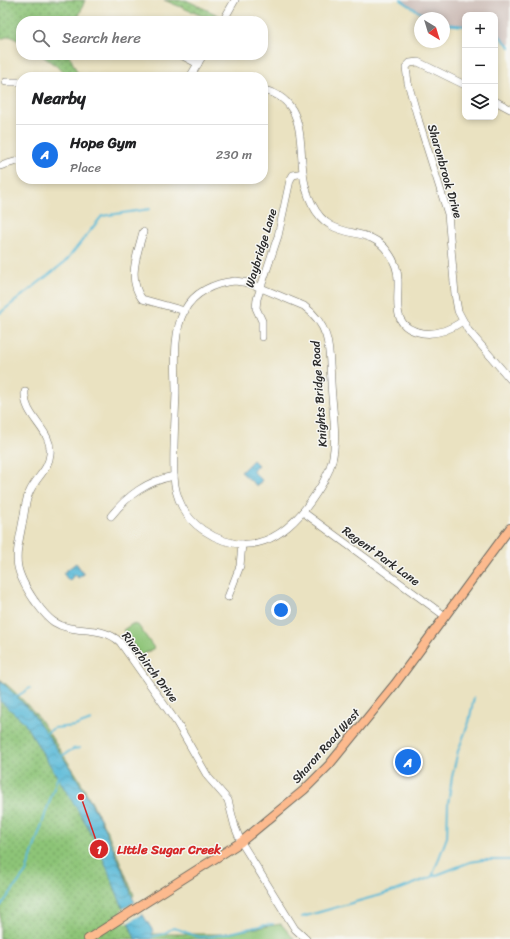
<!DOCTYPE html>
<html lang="en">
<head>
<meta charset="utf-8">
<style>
	:root { --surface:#fff; --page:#f6f6f6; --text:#202124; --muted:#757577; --line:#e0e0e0; --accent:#1a73e8 }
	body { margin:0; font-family:Sriracha,sans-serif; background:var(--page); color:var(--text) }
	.controls { position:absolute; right:12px; top:12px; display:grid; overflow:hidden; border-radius:8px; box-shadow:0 2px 6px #0003 }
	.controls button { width:36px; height:36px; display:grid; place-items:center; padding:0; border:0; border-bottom:1px solid var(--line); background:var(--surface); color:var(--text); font:20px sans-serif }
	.compass { position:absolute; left:414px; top:12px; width:36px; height:36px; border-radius:50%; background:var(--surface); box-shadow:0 2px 6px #0003; rotate:142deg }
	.you { position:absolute; left:281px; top:610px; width:14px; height:14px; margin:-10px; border:3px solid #fff; border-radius:50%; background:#1a73e8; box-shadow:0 0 0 6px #1a73e833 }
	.badge { display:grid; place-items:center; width:26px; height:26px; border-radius:50%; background:var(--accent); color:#fff; font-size:13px; font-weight:700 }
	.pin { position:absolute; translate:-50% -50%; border:2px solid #fff; box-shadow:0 1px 4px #0006 }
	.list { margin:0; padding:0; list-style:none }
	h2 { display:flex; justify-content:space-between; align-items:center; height:52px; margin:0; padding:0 16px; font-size:17px }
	h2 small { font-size:13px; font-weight:400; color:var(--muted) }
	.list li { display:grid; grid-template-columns:26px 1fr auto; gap:12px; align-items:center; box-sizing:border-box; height:60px; padding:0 16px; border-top:1px solid var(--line) }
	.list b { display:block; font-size:15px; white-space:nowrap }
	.list p { margin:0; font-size:13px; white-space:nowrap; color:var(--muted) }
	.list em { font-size:13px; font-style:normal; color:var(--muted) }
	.icon { flex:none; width:22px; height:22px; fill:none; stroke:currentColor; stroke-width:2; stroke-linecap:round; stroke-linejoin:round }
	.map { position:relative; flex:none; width:510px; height:939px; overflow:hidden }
	.search { position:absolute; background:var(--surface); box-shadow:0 2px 6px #0003; left:16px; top:16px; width:252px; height:44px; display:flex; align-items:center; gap:10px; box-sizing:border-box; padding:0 14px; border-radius:16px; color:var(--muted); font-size:15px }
	.panel { position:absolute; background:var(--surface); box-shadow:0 2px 6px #0003; left:16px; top:72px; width:252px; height:112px; border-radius:16px }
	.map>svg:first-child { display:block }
</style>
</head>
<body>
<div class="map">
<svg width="510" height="939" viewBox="0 0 510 939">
	<defs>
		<pattern id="park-dots" width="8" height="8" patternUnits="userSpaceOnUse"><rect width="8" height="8" fill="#8dc477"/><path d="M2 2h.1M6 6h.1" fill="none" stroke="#739f62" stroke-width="1.8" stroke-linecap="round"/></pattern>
		<pattern id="water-waves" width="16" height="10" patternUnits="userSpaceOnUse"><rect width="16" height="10" fill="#5abad8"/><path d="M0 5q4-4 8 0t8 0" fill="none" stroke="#4b97af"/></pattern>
	</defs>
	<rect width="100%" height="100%" fill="#f6f6f2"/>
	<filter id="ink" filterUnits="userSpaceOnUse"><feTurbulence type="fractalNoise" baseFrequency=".025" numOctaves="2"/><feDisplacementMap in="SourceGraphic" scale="8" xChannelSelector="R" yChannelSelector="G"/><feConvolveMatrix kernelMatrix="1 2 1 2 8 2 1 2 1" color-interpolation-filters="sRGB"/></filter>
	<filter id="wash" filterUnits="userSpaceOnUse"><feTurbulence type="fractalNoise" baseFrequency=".012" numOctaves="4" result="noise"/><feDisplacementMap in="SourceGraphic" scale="16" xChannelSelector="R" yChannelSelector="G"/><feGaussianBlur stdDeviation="0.9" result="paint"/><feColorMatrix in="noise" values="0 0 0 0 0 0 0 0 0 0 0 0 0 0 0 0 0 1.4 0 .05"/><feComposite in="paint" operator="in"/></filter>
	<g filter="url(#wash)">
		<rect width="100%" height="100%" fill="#eae2c1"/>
		<path fill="#cfc0ba" d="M 401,0 L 510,0 L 510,47 L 495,31 L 495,15 L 465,15 L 465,26 L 446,24 L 444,24 L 444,18 L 428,18 Z"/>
		<g fill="url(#park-dots)" stroke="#5c7851">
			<path d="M 0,0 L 85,0 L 77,21 L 21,21 L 21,42 L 10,36 L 0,39 Z"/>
			<path d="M 164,0 L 186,0 L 220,16 L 217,21 L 214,21 Z"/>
			<path d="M 41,55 L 69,55 L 78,74 L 106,77 L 67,77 L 59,68 Z"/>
			<path d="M 0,679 L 14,691 L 36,714 L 78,777 L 108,833 L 134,895 L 128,904 L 144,939 L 0,939 Z"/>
		</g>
		<g fill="#8dc477" stroke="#5c7851">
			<path d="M 132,624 L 138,625 L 154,648 L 141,656 L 123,630 Z"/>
			<path d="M 281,924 L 294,939 L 144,939 L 141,934 L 221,934 Z"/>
		</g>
		<g fill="url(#water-waves)" stroke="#427282">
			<path d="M 253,460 L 258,465 L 252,471 L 262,480 L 257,486 L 241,472 Z"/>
			<path d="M 76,563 L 84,574 L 78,578 L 75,574 L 69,581 L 63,573 Z"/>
			<path d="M 0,680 L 31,711 L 73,772 L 100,819 L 124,874 L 133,899 L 153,931 L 152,939 L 135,939 L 101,853 L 88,827 L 23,721 L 0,701 Z"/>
		</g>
		<path fill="#eae2c1" d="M 137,901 L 144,913 L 126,924 L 121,910 Z"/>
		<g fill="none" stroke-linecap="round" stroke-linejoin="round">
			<g stroke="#5abad8" stroke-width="2">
				<path d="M 401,0 L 428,18"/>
				<path d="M 444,24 L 465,26"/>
				<path d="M 495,31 L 510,47"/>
				<path d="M 0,313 L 65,262 L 102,216 L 150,209"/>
				<path d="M 16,697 L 30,688"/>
				<path d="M 43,735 L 54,728 L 75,726 L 91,720"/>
				<path d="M 60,757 L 73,749 L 80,748"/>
				<path d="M 432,877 L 447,837 L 448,804 L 452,777 L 458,751 L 469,722 L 474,697"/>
				<path d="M 0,907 L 26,872 L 58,776"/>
				<path d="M 302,917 L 398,890 L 470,862 L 482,860 L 510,860"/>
				<path d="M 151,937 L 163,934 L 173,928 C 183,929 192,937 202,937 C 227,937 249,926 273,924"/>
			</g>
		</g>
	</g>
	<g filter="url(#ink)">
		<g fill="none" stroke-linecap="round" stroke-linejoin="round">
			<defs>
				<g id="minor">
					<path d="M 223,21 L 235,0"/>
					<path d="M 181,55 L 198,64"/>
					<path d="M 190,77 L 203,55"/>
					<path d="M 6,82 L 21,82"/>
					<path d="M 465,85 L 418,62 L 410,63 L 406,67 L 408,83 L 419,122 L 448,214 L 455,294 L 458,311 L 468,330 L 510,379"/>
					<path d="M 263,90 C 305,99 299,139 303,172 C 304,183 307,194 312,204 C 332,245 367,222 388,252 C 394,260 398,270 398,280 C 399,303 390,328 423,333 C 437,335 451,329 463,321"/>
					<path d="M 495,101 L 510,109"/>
					<path d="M 0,166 L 21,160"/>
					<path d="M 143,232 C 137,255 127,279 142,299 L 185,311"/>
					<path d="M 235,281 L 249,283 L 304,306 C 332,327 329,351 331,382 C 332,408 338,436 332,461 C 328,476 320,488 311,501 C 284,539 248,560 203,530 C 185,518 175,498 174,476 C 173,449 175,421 176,393 C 176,368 172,335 184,311 C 194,292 214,283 235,281 Z"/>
					<path d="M 262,337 L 262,321 L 256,308 L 257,299 L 278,236 L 290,180 L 293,175 L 303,173"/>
					<path d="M 25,392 C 23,417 53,430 50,454 C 49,469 36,478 30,491 C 25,500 25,511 23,520 C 16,558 11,566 34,600 C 40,608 46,617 54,622 C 74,635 101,624 120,642 L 177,723 L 208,777 L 228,800 L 235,827 L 241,842 L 295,929 L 306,939"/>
					<path d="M 303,512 L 445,616"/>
					<path d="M 111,516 C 128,495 147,481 174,476"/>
					<path d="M 228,597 L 240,566 L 242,544"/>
				</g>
				<path id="major" d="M 88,939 L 241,842 L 304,790 L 329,765 L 395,684 L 510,528"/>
			</defs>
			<use href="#minor" stroke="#6e6b60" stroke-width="8"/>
			<use href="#major" stroke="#6e6b60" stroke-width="10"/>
			<use href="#minor" stroke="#fff" stroke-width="7"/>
			<use href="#major" stroke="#fcba8e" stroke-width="8"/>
		</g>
	</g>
	<g text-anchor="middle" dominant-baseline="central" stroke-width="3" stroke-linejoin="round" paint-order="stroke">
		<g font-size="12" fill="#2b2b2b" stroke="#f6f6f2">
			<text transform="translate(445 171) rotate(74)">Sharonbrook Drive</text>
			<text transform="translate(261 248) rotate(-73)">Waybridge Lane</text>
			<text transform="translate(319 394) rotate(-94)">Knights Bridge Road</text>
			<text transform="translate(381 556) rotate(36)">Regent Park Lane</text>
			<text transform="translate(150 667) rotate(53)">Riverbirch Drive</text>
			<text transform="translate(326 746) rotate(-48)">Sharon Road West</text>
		</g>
	</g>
	<path fill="none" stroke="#d62828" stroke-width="1.5" d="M81 797L99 849"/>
	<g fill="#d62828" stroke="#f6f6f2" stroke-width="1.5">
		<circle cx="81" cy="797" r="4"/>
		<circle cx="99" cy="849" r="10"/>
	</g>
	<g font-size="12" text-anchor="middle" font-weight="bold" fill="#fff">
		<text x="99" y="854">1</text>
	</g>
	<g font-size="13" text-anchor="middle" font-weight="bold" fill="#d62828" stroke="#f6f6f2" stroke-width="3" stroke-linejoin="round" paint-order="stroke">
		<text x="169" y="854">Little Sugar Creek</text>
	</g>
</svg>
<div class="controls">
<button>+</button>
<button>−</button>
<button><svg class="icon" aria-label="layers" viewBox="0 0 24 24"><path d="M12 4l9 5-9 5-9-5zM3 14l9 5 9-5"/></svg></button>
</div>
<svg class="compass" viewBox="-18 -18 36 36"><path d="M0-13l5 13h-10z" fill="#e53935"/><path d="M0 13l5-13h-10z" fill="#757577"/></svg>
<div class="you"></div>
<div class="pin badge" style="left:408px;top:762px">A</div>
<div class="search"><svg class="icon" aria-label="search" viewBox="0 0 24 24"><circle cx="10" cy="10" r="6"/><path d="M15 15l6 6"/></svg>Search here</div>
<section class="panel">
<h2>Nearby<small></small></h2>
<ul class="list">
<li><span class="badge">A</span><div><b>Hope Gym</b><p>Place</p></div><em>230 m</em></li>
</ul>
</section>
</div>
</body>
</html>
